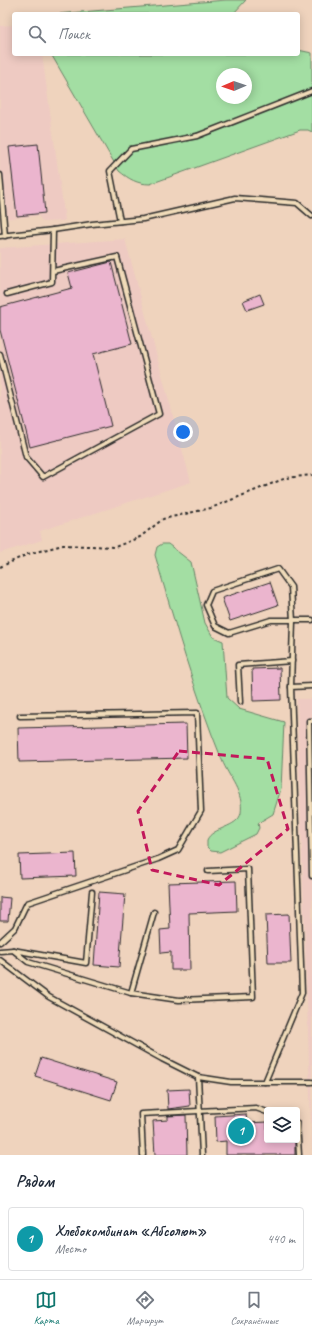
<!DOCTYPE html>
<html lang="ru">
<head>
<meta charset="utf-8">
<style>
	:root { --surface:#fff; --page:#f2f2f3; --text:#1f2937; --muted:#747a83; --line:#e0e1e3; --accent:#0f766e }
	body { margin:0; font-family:Caveat,sans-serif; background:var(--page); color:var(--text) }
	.controls { position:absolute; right:12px; bottom:12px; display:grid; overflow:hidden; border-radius:4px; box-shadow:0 2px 10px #0003 }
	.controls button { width:36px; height:36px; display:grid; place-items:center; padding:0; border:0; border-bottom:1px solid var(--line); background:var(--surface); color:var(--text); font:20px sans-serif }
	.compass { position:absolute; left:216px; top:68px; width:36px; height:36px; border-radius:50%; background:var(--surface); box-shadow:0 2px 10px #0003; rotate:268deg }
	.you { position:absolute; left:183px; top:432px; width:14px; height:14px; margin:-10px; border:3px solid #fff; border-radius:50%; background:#1a73e8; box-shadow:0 0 0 6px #1a73e833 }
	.badge { display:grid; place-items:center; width:26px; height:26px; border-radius:50%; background:var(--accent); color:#fff; font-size:13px; font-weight:700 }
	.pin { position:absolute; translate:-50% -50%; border:2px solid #fff; box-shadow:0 1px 4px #0006 }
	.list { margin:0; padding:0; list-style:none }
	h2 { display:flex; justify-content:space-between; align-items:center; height:52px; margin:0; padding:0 16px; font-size:17px }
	h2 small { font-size:13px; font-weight:400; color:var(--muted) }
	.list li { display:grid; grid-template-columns:26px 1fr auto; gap:12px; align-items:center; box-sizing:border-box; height:64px; margin:0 8px 8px; padding:0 8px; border:1px solid var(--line); border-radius:4px }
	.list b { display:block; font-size:15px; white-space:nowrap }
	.list p { margin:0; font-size:13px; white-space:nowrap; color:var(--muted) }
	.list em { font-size:13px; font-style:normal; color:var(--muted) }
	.icon { flex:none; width:22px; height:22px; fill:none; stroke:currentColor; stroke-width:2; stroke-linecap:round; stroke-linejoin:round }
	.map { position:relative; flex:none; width:312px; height:1155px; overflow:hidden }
	.search { position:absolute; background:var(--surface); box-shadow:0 2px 10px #0003; left:12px; right:12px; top:12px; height:44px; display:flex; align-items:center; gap:10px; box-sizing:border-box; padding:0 14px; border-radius:4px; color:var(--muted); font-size:15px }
	.sheet { height:124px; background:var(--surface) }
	nav { display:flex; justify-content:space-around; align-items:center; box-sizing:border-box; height:56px; border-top:1px solid var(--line); background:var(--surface); font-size:11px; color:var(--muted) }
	nav a { display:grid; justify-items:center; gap:2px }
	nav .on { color:var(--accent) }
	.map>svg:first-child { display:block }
</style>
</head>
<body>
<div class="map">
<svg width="312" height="1155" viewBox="0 0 312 1155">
	<rect width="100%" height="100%" fill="#efd3bd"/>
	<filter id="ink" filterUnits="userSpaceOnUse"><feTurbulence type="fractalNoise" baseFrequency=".025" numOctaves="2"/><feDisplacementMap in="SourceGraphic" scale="8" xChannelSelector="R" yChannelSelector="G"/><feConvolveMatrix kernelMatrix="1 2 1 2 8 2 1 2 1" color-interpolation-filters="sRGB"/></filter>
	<g filter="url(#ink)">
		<g fill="#eecac2">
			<path d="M 14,25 L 14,54 L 42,54 L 65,220 L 62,221 L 43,222 L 38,216 L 0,219 L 0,26 Z"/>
			<path d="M 125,239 L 191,482 L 40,531 L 42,540 L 0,553 L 0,248 Z"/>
			<path d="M 297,699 L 312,699 L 312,1155 Z"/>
		</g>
		<g fill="#a3dea3" stroke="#678467" fill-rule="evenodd">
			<path d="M 226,0 L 246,0 L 233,14 L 56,14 Z"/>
			<path d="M 298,50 L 312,53 L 312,132 L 308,130 L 300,130 L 150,184 C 137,184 129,179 119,171 L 51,54 L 298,54 ZM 222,74 L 246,74 L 246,98 L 222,98 Z"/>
			<path d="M 162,544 L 168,544 L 191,562 L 205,623 L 213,637 L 223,641 L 227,698 L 239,709 L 284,722 L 281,789 L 273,814 L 258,823 L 259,828 L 256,834 L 220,852 L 211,851 L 207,847 L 207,840 C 212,827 238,828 241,813 C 244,792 229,778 222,760 C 195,694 175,624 155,555 L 157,547 Z"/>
		</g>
		<g fill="#ebb5ce" stroke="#2b2b2b">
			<path d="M 38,144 L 45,213 L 17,216 L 9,147 Z"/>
			<path d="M 111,262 L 132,344 L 93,354 L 111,426 L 30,447 L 0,330 L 0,307 L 72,288 L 68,273 Z"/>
			<path d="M 260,294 L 264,304 L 247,310 L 243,301 Z"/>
			<path d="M 270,582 L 278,605 L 230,621 L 222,598 Z"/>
			<path d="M 280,668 L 281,700 L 253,701 L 252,669 Z"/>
			<path d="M 186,724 L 187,758 L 19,762 L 18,728 Z"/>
			<path d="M 75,853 L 76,876 L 20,878 L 19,855 Z"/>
			<path d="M 236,881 L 237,911 L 189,913 L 190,970 L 171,970 L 171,952 L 161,953 L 160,930 L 170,929 L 168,883 Z"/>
			<path d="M 99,892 L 125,894 L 119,967 L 94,965 Z"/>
			<path d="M 0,897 L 10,898 L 8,921 L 0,921 Z"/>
			<path d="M 289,914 L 291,963 L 268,963 L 266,915 Z"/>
			<path d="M 41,1058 L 117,1082 L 111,1100 L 35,1076 Z"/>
			<path d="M 189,1089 L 190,1106 L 168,1109 L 167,1090 Z"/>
			<path d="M 246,1114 L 247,1123 L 267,1122 L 267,1140 L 295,1140 L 295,1155 L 226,1155 L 226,1141 L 216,1142 L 215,1116 Z"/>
			<path d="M 186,1115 L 187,1155 L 155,1155 L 153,1121 L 168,1120 L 168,1116 Z"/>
		</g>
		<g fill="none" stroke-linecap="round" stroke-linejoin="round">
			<defs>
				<g id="lane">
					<path d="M 0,175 L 5,236"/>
					<path d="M 120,221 L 110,171 L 131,149 L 197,136 L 312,91"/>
					<path d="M 53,230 L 92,224 L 143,219 L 235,198 L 297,203 L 312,216"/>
					<path d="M 0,236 L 53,230 L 52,282 L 7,294"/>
					<path d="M 0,354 L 26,457 L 43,477 L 159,414 L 117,257 L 53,271"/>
					<path d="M 291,687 L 293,621 L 291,587 L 278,569 L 212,591 L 206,605 L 215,626 L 229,633 L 271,620 L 312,620"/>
					<path d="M 240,702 L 238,665 L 292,661"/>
					<path d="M 312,721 L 309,721 L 312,876"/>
					<path d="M 0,942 L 15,928 L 27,903 L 158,859 L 178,850 L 201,811 L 197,713 L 20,716"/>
					<path d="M 13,950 L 28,962 L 131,993 L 154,912"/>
					<path d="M 0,951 L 13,950 L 86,963 L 92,892"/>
					<path d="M 0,960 L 49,997 L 162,1059 L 198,1077 L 231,1082 L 265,1082 L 302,993 L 291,687 L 312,686"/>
					<path d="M 131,993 L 179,1000 L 253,997 L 248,869 L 208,871"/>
					<path d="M 198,1077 L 202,1155"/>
					<path d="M 265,1082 L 312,1082"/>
					<path d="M 297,1123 L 299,1155"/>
					<path d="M 143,1155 L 141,1114 L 256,1108 L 267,1112"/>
				</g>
			</defs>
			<use href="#lane" stroke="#2b2b2b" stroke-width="7"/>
			<path stroke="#2b2b2b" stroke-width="2" stroke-dasharray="3 3" stroke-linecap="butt" d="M 0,567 L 28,554 L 63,545 L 115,547 L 140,537 L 163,519 L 211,508 L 286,478 L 312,475"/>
			<use href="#lane" stroke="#f0dbb9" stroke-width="4"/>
		</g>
	</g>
	<path fill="none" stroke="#c2185b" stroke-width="3" stroke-dasharray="8 5" stroke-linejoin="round" d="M 179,751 L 267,759 L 288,829 L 219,885 L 152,870 L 138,811 Z"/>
</svg>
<div class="controls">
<button><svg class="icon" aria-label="layers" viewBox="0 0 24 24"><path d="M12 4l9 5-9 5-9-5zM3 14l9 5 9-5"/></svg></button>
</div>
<svg class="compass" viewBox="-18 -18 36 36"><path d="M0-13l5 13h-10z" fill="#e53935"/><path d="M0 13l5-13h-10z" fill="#747a83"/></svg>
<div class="you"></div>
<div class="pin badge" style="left:241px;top:1131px;background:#0f9aa8">1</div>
<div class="search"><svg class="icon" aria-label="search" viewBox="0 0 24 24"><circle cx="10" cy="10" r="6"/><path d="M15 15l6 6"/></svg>Поиск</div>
</div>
<section class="sheet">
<h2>Рядом<small></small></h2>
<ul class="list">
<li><span class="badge" style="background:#0f9aa8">1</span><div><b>Хлебокомбинат «Абсолют»</b><p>Место</p></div><em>440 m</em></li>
</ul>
</section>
<nav>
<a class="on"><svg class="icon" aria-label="map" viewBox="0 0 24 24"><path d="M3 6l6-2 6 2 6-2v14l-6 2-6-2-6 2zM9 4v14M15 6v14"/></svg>Карта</a>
<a><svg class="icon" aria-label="directions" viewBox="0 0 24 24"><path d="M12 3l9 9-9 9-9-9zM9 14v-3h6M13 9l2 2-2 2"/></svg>Маршрут</a>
<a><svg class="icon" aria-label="saved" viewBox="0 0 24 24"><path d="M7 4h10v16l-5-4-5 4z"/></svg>Сохранённые</a>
</nav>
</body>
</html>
